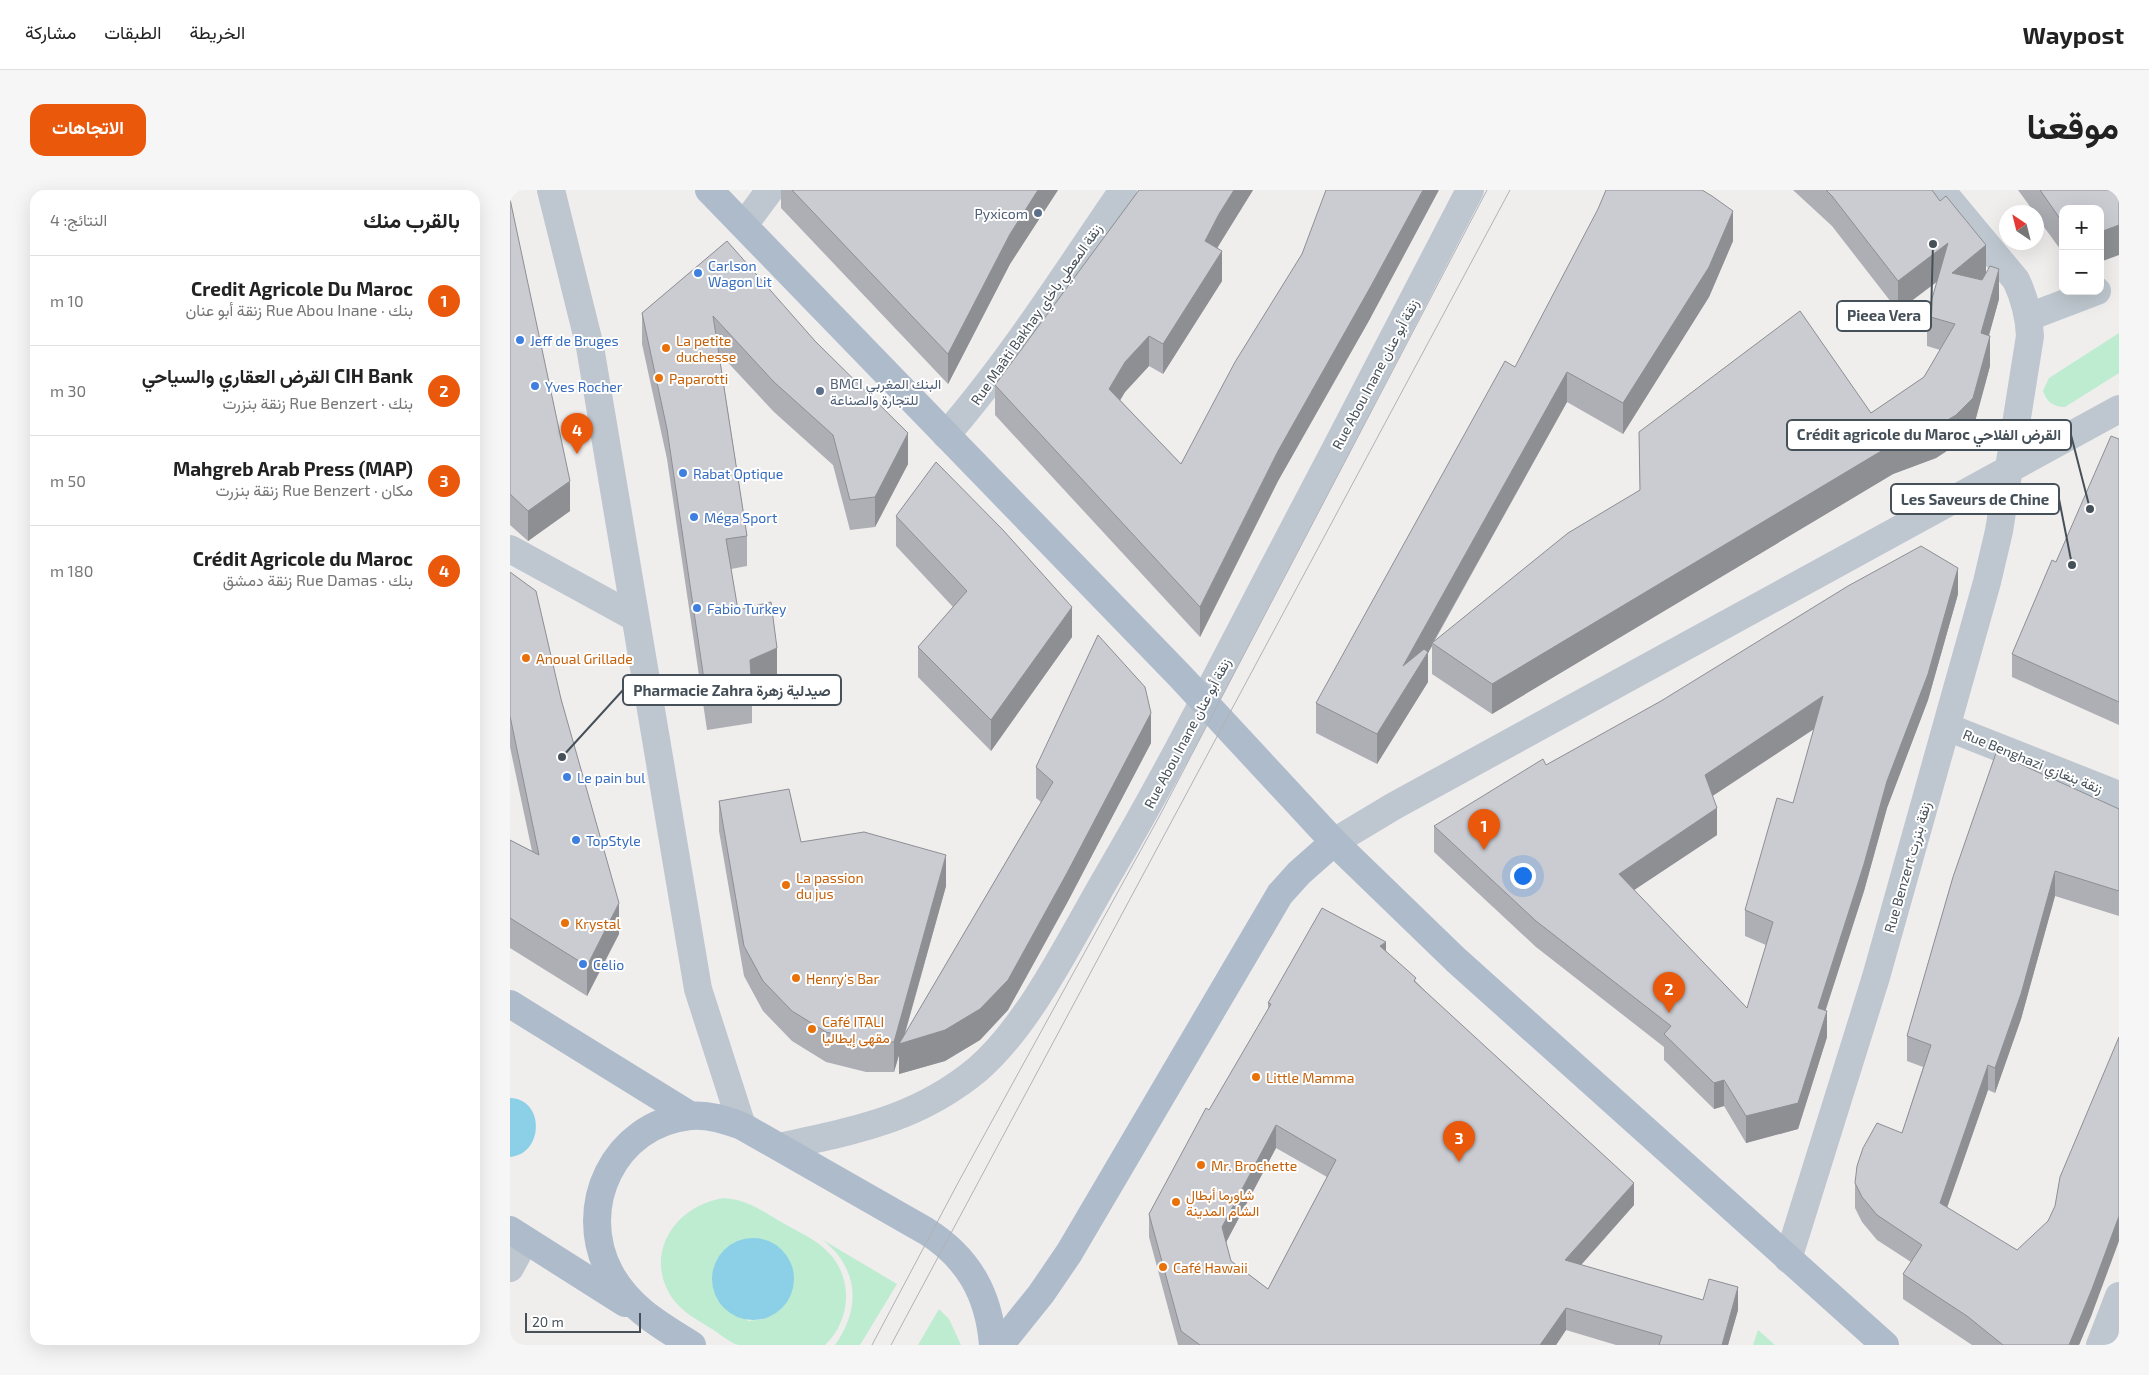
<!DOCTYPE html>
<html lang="ar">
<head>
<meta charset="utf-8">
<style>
	:root { --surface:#fff; --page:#f6f6f6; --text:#222; --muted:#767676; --line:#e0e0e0; --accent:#ea580c }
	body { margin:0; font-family:"Exo 2",Vazirmatn,sans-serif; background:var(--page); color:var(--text); direction:rtl }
	.controls { position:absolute; right:15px; top:15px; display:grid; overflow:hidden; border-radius:10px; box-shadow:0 5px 20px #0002 }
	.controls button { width:45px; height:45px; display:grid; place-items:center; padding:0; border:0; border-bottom:1px solid var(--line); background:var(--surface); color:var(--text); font:25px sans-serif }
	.compass { position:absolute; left:1489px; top:15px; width:45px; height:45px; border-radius:50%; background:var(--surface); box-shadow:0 5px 20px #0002; rotate:325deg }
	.scale { position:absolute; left:15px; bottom:12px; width:116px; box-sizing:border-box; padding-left:5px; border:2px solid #465059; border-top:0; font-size:14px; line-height:18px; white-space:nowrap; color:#465059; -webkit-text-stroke:4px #fff; paint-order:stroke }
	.you { position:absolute; left:1012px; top:685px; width:18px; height:18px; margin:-12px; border:4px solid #fff; border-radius:50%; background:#1a73e8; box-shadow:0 0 0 8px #1a73e833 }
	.badge { display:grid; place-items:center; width:32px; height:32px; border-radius:50%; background:var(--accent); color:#fff; font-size:16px; font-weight:700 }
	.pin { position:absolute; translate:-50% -41px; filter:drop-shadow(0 1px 2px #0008) }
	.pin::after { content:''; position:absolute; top:26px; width:18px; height:15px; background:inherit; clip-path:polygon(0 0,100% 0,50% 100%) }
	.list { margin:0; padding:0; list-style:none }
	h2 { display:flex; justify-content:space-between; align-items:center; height:65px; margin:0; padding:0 20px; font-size:21px }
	h2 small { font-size:16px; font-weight:400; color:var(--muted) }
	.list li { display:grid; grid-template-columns:32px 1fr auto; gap:15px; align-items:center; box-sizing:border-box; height:90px; padding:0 20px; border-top:1px solid var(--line) }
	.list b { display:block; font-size:19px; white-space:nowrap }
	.list p { margin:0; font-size:16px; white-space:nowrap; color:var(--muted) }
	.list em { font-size:16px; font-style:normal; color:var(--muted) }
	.map { position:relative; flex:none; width:1609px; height:1155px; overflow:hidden; direction:ltr; border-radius:15px }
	header { display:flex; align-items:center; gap:30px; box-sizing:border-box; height:70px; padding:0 25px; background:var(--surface); border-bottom:1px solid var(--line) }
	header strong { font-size:24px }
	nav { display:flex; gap:28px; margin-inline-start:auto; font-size:18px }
	.intro { display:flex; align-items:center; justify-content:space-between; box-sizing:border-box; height:120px; padding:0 30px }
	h1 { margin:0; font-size:35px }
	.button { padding:12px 22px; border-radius:15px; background:var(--accent); color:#fff; font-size:18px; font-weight:700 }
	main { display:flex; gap:30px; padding:0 30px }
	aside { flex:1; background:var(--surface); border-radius:15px; box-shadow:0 5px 20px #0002 }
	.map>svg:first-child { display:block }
</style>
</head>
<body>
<header>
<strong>Waypost</strong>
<nav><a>الخريطة</a><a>الطبقات</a><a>مشاركة</a></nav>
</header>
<div class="intro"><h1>موقعنا</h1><a class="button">الاتجاهات</a></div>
<main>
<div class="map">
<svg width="1609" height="1155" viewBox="0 0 1609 1155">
	<rect width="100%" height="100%" fill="#f0eded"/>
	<g fill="#bdecd1" fill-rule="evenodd">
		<path d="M 1609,143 L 1609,183 L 1555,217 C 1543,217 1537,212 1533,201 L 1539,188 Z"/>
		<path d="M 214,1008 C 239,1010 252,1021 273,1033 C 288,1042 306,1049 318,1062 C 344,1088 341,1131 315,1155 C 294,1155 272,1155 251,1155 C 244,1155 234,1155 228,1155 C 219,1152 210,1144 202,1139 C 188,1130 173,1123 163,1109 C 132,1065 165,1015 214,1008 ZM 228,1051 L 265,1123 L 253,1129 L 238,1131 L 203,1078 C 209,1065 215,1058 228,1051 Z"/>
		<path d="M 313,1050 L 387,1094 L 350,1155 L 325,1155 C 351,1119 349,1079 313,1050 Z"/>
		<path d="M 429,1119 L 439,1129 L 451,1155 L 408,1155 Z"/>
		<path d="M 1248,1140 L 1265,1155 L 1243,1155 Z"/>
	</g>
	<g fill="#8cd0e7">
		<path d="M 0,908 C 35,909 34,964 0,967 Z"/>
		<circle cx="243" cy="1089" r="41"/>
	</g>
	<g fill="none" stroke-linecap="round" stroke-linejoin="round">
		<g stroke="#bec7cf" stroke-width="28">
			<path d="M 41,0 L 80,157 L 188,799 L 232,936"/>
			<path d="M 234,35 L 260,0"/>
			<path d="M 1519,127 L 1587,101"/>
			<path d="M 436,245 C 502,169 556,83 613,0"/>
			<path d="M 0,359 L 124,427"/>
			<path d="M 1437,537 L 1609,605"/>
			<path d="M 824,652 L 884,616 L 1609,219"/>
			<path d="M 270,957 C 345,940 407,930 468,879 C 521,833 562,746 598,685 C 656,586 708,484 761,382 C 828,255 894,127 960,0"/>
			<path d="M 1278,1069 L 1366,787 L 1477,392 L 1489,341 L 1520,146 C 1519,125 1515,109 1506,90 L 1431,0"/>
			<path d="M 0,1078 L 15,1050"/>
			<path d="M 1590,1155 L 1609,1106"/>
		</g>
		<g stroke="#aebbcb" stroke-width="28">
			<path d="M 199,0 L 670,486 L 824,652 L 946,770 L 1375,1155"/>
			<path d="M 0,814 L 181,926"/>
			<path d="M 0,1040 L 115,1113"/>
			<path d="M 182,1155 C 150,1135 119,1118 100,1083 C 65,1017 104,934 180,926 C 198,924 216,930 232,936 L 416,1041 C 459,1068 479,1105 483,1155"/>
			<path d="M 490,1155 L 531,1104 L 559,1063 L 770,704 L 789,683 L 824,652"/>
		</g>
		<g stroke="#afb2b7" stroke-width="1">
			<path d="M 362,1155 L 449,991 L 649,627 L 977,0"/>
			<path d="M 381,1155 L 1000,0"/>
		</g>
	</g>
	<g fill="#aeafb5" fill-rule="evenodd">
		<path d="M 271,0 L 548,0 L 500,74 L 438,194 L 271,18 Z"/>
		<path d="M 629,0 L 743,0 L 707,58 L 712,91 L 653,184 L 639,176 L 615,202 L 610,210 L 671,274 L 861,127 L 768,291 L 690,447 L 485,225 L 485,195 Z"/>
		<path d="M 1283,0 L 1422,0 L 1476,82 L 1489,109 L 1479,145 L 1480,176 L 1463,239 L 1446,255 L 1426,268 L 1383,284 L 982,524 L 922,484 L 922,456 L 918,463 L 918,492 L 867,574 L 806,543 L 806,513 L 1005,177 L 1223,51 L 1199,107 L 1113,244 L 1057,212 L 924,452 L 1130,300 L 1129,242 L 1361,223 L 1414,187 L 1430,160 L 1417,156 L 1417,126 L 1427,92 L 1388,121 L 1322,36 Z"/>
		<path d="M 1508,0 L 1609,0 L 1553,19 L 1553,63 L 1526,26 L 1526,22 L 1524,22 Z"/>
		<path d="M 0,9 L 60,321 L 18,351 L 0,335 Z"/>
		<path d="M 217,51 L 398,274 L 365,337 L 340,340 L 323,275 L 264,222 L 209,163 L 237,346 L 237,376 L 221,379 L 228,420 L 267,488 L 242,499 L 242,533 L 197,540 L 157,269 L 132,154 L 132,123 Z"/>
		<path d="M 1609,249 L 1609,535 L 1502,487 L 1502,464 L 1546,372 Z"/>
		<path d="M 386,326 L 562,447 L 481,561 L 408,487 L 408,457 L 443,417 L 386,356 Z"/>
		<path d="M 0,382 L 51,509 L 109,744 L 77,806 L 0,758 L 0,650 L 22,661 L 0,557 Z"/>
		<path d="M 1448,404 L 1418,510 L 1377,618 L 1354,701 L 1315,820 L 1317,847 L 1288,939 L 1236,953 L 1214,916 L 1204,919 L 1154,870 L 1154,857 L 1026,757 L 924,662 L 924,636 L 1036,575 ZM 1304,539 L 1283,613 L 1235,720 L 1235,746 L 1256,755 L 1237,818 L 1124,700 L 1207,645 L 1202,606 Z"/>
		<path d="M 641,553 L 557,713 L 498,820 L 470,850 L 435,871 L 389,884 L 389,865 L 384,882 L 356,882 L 316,872 L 282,851 L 253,821 L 234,786 L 209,641 L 209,611 L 291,652 L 436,696 L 395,844 L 531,612 L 526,608 L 526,577 Z"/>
		<path d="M 1609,619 L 1609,726 L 1545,706 L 1511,829 L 1485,903 L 1478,900 L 1437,1017 L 1582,1124 L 1569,1155 L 1462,1155 L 1393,1109 L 1393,1084 L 1401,1072 L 1367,1050 L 1352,1032 L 1345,1018 L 1345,993 L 1392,943 L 1413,877 L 1397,871 L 1397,846 L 1443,687 Z"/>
		<path d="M 876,761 L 1124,1015 L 1071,1075 L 1193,1110 L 1228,1120 L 1218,1155 L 1106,1155 L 1056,1140 L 1046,1155 L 668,1155 L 639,1047 L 639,1024 L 758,820 L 758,813 ZM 766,958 L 817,987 L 758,1099 L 721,1071 L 716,1052 Z"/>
	</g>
	<g fill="#8d8f93">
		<path d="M 528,0 L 548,0 L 500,74 L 438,194 L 438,164 L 500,44 Z"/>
		<path d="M 724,0 L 743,0 L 709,55 L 695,81 L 695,51 L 709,24 Z"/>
		<path d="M 913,0 L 929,0 L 861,127 L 768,291 L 690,447 L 690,417 L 768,261 Z"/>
		<path d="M 1223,21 L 1223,51 L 1199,107 L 1113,244 L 1113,213 Z"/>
		<path d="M 1609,35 L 1609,65 L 1590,72 L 1590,42 Z"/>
		<path d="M 1438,53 L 1438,83 L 1388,121 L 1388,91 Z"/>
		<path d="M 1476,55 L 1476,86 L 1442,114 L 1442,83 Z"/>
		<path d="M 712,61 L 712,91 L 653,184 L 653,154 Z"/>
		<path d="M 1489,79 L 1489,109 L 1471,174 L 1471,143 Z"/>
		<path d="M 639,146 L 639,176 L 615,202 L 599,229 L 599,199 L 615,172 Z"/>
		<path d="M 1480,146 L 1480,176 L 1463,239 L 1446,255 L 1426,268 L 1383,284 L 982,524 L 982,494 Z"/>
		<path d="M 1057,182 L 1057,212 L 922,454 L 922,453 L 922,456 L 918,463 L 918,492 L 867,574 L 867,544 L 893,476 Z"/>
		<path d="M 398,243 L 398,274 L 365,337 L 365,307 Z"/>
		<path d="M 60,291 L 60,321 L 18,351 L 18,321 Z"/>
		<path d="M 1448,378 L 1448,404 L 1418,510 L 1377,618 L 1354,701 L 1308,844 L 1308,818 L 1377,591 Z"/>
		<path d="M 562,417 L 562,447 L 481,561 L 481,530 Z"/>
		<path d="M 267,458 L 267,488 L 240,500 L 240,470 Z"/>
		<path d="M 1313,506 L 1313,533 L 1195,611 L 1195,585 Z"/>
		<path d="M 641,523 L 641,553 L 557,713 L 498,820 L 470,850 L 435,871 L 389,884 L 389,865 L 384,882 L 384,852 L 436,665 L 436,696 L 392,853 Z"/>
		<path d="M 1207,618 L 1207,645 L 1109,710 L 1109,684 Z"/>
		<path d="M 1545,681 L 1545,706 L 1511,829 L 1485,903 L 1485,878 Z"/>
		<path d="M 109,713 L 109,744 L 77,806 L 77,776 Z"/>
		<path d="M 876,752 L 876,775 L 870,756 Z"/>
		<path d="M 1317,821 L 1317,847 L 1288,939 L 1236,953 L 1236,926 Z"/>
		<path d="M 1478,875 L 1478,900 L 1430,1038 L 1430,1013 Z"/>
		<path d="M 1214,890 L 1214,916 L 1204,919 L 1204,893 Z"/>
		<path d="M 766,935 L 766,958 L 712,1060 L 712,1037 Z"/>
		<path d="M 1124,993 L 1124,1015 L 1055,1093 L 1055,1070 Z"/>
		<path d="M 1609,1026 L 1609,1051 L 1582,1124 L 1569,1155 L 1559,1155 Z"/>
		<path d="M 1228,1097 L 1228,1120 L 1218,1155 L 1212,1155 Z"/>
		<path d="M 1056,1118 L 1056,1140 L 1046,1155 L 1030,1155 Z"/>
	</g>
	<g fill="#caccd2" stroke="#8d8f93" fill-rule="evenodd">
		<path d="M 282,0 L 528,0 L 500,44 L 438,164 Z"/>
		<path d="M 629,0 L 724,0 L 709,24 L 695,51 L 712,61 L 653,154 L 639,146 L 615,172 L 599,199 L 671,274 L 725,172 L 792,64 L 816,0 L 913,0 L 861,96 L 768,261 L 690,417 L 485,195 Z"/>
		<path d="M 1096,0 L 1192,0 L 1202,6 L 1223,21 L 1199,77 L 1113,213 L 1057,182 L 893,476 L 914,459 L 918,462 L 867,544 L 806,513 L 995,171 L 1005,177 L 1088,19 Z"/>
		<path d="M 1316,0 L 1422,0 L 1430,11 L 1436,6 L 1476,55 L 1442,83 L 1472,90 L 1480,76 L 1489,79 L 1471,143 L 1480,146 L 1463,208 L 1446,225 L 1426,237 L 1383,254 L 982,494 L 922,453 L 1058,343 L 1130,300 L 1129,242 L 1290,121 L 1361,223 L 1414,187 L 1445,134 L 1417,126 L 1438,53 L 1388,91 L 1322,6 Z"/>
		<path d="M 1530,0 L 1609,0 L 1609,35 L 1590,42 L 1590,19 L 1553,19 L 1553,33 Z"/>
		<path d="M 0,9 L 60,291 L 18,321 L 0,304 Z"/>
		<path d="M 217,51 L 305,151 L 398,243 L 365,307 L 340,310 L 323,245 L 264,192 L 203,126 L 237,346 L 216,349 L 228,420 L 261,412 L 267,458 L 240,470 L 242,503 L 197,510 L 157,239 L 132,123 Z"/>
		<path d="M 1601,246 L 1609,249 L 1609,512 L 1502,464 L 1542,370 L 1546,372 Z"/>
		<path d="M 426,272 L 493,340 L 562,417 L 481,530 L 408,457 L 457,401 L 386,326 Z"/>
		<path d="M 1411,356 L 1448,378 L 1418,484 L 1377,591 L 1354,674 L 1308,818 L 1317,821 L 1288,913 L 1236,926 L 1214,890 L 1204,893 L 1154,844 L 1161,836 L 1026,731 L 924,636 L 1033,569 L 1036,575 L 1151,511 L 1338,396 ZM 1313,506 L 1283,613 L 1267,608 L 1235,720 L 1263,732 L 1237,818 L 1109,684 L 1207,618 L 1195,585 Z"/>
		<path d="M 0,382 L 26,401 L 51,509 L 109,713 L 77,776 L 0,728 L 0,650 L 29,665 L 0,526 Z"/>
		<path d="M 588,445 L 635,497 L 641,523 L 557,683 L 498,790 L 470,819 L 435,840 L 389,854 L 543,592 L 526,577 Z"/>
		<path d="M 1486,563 L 1609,619 L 1609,701 L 1545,681 L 1511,804 L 1485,878 L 1478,875 L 1430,1013 L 1507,1060 L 1538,1031 L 1545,1016 L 1550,987 L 1609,847 L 1609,1026 L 1582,1099 L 1559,1155 L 1493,1155 L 1457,1126 L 1393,1084 L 1412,1055 L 1367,1025 L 1352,1007 L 1345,993 L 1347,976 L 1353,958 L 1367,933 L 1392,943 L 1421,855 L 1397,846 L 1443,687 Z"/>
		<path d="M 279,599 L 291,652 L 354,642 L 436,665 L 384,852 L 356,852 L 316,842 L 282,821 L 253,791 L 234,756 L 209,611 Z"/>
		<path d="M 812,718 L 876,752 L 870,756 L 906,788 L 904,791 L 1124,993 L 1055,1070 L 1193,1110 L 1199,1089 L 1228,1097 L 1212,1155 L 1149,1155 L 1152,1146 L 1056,1118 L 1030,1155 L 690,1155 L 671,1141 L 639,1024 L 696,918 L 699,920 L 761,814 L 758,813 ZM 766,935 L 826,970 L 758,1099 L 721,1071 L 712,1037 Z"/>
	</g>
	<g fill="#5c6f8a" stroke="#fff" stroke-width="2">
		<circle cx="528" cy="23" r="5"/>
		<circle cx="310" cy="201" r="5"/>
	</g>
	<g fill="#3f7fe0" stroke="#fff" stroke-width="2">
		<circle cx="188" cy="83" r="5"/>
		<circle cx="10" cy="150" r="5"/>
		<circle cx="25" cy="196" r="5"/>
		<circle cx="173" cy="283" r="5"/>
		<circle cx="184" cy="327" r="5"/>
		<circle cx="187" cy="418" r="5"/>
		<circle cx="57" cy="587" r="5"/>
		<circle cx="66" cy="650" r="5"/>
		<circle cx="73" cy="774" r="5"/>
	</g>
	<g fill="#e8710a" stroke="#fff" stroke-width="2">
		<circle cx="156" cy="158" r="5"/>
		<circle cx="149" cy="188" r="5"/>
		<circle cx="16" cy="468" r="5"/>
		<circle cx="276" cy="695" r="5"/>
		<circle cx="55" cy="733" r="5"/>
		<circle cx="286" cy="788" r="5"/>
		<circle cx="302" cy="839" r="5"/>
		<circle cx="746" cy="887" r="5"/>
		<circle cx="691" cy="975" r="5"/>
		<circle cx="666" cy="1012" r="5"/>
		<circle cx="653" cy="1077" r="5"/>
	</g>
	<g text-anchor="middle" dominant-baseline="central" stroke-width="4" stroke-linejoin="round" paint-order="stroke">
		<g font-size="14" fill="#4e5e75" stroke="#fff" text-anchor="end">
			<text x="518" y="23">Pyxicom</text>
			<text x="320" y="193" text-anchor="start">BMCI البنك المغربي<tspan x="320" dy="16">للتجارة والصناعة</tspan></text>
		</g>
		<g font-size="14" fill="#366cbe" stroke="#fff" text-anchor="start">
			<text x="198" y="75">Carlson<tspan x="198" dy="16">Wagon Lit</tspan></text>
			<text x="20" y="150">Jeff de Bruges</text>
			<text x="35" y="196">Yves Rocher</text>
			<text x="183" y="283">Rabat Optique</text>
			<text x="194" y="327">Méga Sport</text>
			<text x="197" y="418">Fabio Turkey</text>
			<text x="67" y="587">Le pain bul</text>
			<text x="76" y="650">TopStyle</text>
			<text x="83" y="774">Celio</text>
		</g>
		<g font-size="14" fill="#465059" stroke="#fff">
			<text transform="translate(526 124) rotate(-55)">Rue Maâti Bakhay زنقة المعطي باخاي</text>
			<text transform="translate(865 184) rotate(-62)">Rue Abou Inane زنقة أبو عنان</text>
			<text transform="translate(677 543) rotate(-62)">Rue Abou Inane زنقة أبو عنان</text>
			<text transform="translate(1523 571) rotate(22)">Rue Benghazi زنقة بنغازي</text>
			<text transform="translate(1397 677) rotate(-74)">Rue Benzert زنقة بنزرت</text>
		</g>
		<g font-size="14" fill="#c56008" stroke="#fff" text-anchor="start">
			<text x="166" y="150">La petite<tspan x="166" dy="16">duchesse</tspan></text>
			<text x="159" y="188">Paparotti</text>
			<text x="26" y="468">Anoual Grillade</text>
			<text x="286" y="687">La passion<tspan x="286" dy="16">du jus</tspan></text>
			<text x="65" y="733">Krystal</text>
			<text x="296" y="788">Henry's Bar</text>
			<text x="312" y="831">Café ITALI<tspan x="312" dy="16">مقهى إيطاليا</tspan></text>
			<text x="756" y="887">Little Mamma</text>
			<text x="701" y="975">Mr. Brochette</text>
			<text x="676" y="1004">شاورما أبطال<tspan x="676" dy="16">الشام المدينة</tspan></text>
			<text x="663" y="1077">Café Hawaii</text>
		</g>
	</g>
	<path fill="none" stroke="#465059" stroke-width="2" d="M1423 54L1421 126M1580 319L1561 245M1562 375L1549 309M52 567L113 500"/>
	<g fill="#465059" stroke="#fff" stroke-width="2">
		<circle cx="1423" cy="54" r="5"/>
		<circle cx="1580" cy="319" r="5"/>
		<circle cx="1562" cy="375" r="5"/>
		<circle cx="52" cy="567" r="5"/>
	</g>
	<g fill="#fff" stroke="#465059" stroke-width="2">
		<rect x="1327" y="111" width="94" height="30" rx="5"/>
		<rect x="1277" y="230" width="284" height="30" rx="5"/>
		<rect x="1381" y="294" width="168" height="30" rx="5"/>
		<rect x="113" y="485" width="218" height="30" rx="5"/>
	</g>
	<g font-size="15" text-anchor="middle" font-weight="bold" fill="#465059">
		<text x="1374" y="131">Pieea Vera</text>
		<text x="1419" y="250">Crédit agricole du Maroc القرض الفلاحي</text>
		<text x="1465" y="315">Les Saveurs de Chine</text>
		<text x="222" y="506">Pharmacie Zahra صيدلية زهرة</text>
	</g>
</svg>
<div class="controls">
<button>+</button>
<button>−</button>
</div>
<svg class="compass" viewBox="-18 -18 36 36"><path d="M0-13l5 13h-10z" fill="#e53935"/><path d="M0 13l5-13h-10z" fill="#767676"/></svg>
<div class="scale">20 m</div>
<div class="you"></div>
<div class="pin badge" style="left:974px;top:660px">1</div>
<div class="pin badge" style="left:1159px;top:823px">2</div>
<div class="pin badge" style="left:949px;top:972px">3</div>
<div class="pin badge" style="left:67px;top:264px">4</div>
</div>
<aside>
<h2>بالقرب منك<small>النتائج: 4</small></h2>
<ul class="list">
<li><span class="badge">1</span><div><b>Credit Agricole Du Maroc</b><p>بنك · Rue Abou Inane زنقة أبو عنان</p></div><em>10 m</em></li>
<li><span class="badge">2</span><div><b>CIH Bank القرض العقاري والسياحي</b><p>بنك · Rue Benzert زنقة بنزرت</p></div><em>30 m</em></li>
<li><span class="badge">3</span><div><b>Mahgreb Arab Press (MAP)</b><p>مكان · Rue Benzert زنقة بنزرت</p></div><em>50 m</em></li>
<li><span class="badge">4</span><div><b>Crédit Agricole du Maroc</b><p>بنك · Rue Damas زنقة دمشق</p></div><em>180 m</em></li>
</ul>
</aside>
</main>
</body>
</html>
